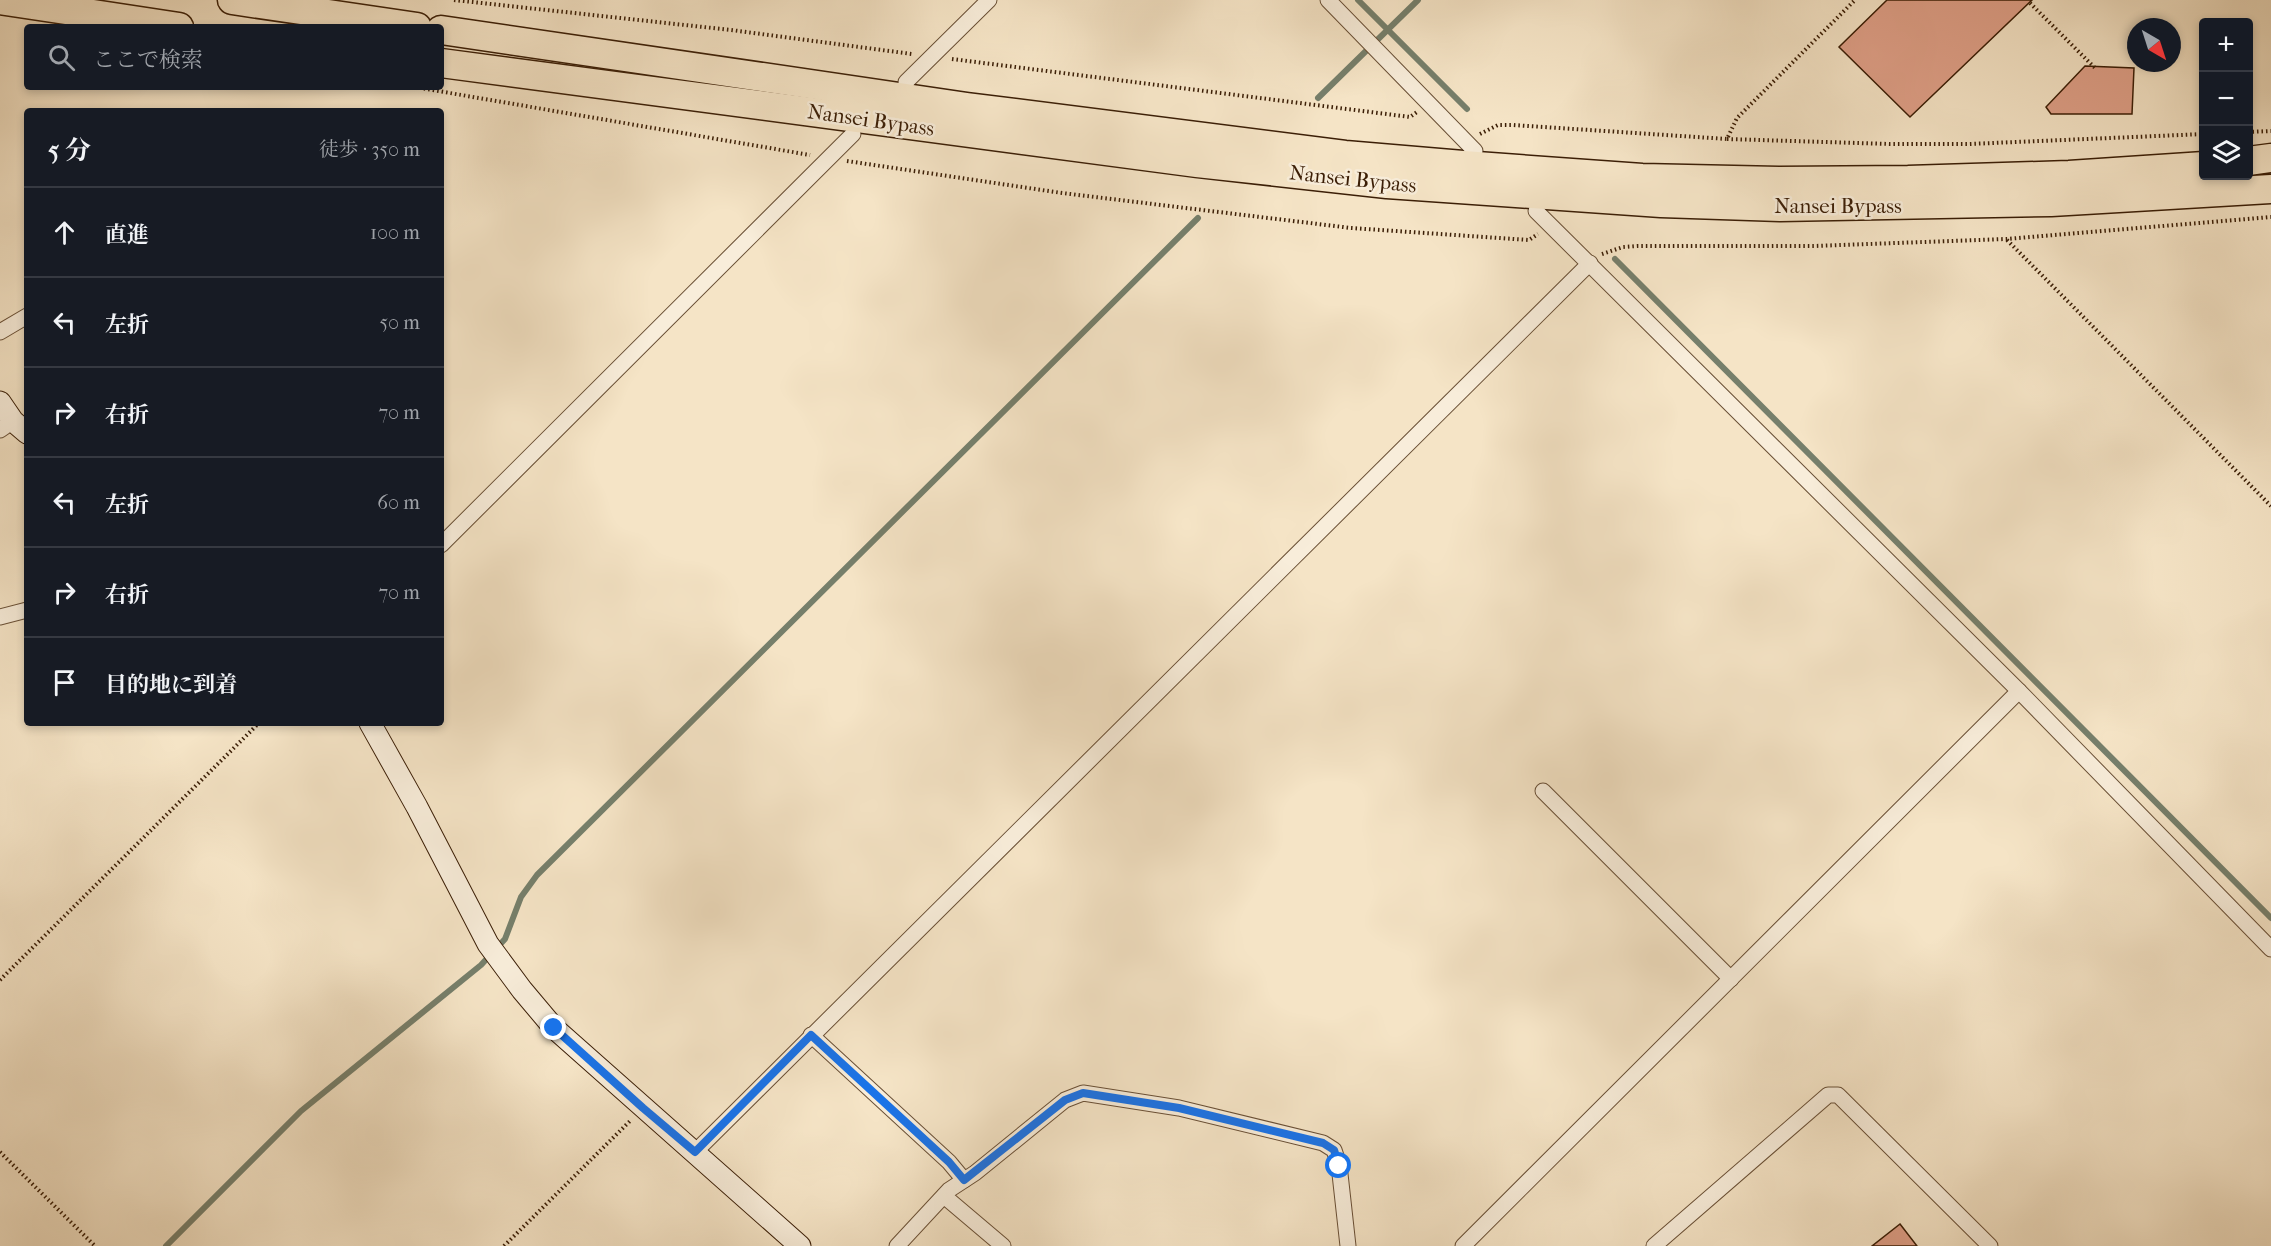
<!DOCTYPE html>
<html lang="ja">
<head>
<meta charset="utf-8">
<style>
	:root { --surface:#171b24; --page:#20242c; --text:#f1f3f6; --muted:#9ea1a6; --line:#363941 }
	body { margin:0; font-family:"IM FELL French Canon","Noto Serif JP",serif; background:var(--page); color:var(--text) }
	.controls { position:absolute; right:18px; top:18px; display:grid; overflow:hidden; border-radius:6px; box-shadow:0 3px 9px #0003 }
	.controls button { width:54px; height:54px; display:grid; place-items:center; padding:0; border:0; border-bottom:2px solid var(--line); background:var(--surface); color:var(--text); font:30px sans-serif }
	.compass { position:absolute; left:2127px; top:18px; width:54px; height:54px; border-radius:50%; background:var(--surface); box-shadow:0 3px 9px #0003; rotate:141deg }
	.stop { position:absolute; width:18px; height:18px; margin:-14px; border:4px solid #1a73e8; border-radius:50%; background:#fff }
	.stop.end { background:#1a73e8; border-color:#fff; box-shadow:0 2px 6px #0008 }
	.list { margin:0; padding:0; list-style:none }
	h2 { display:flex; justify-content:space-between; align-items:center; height:78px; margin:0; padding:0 24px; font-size:26px }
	h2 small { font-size:20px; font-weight:400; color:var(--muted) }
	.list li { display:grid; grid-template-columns:39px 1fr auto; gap:18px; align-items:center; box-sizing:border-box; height:90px; padding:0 24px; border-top:2px solid var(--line) }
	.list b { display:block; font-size:22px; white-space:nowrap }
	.list em { font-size:20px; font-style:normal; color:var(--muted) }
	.icon { flex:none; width:33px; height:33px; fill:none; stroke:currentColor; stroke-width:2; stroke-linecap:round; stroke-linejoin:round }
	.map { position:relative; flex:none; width:2271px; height:1246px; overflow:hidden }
	.search { position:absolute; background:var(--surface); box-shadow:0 3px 9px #0003; left:24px; top:24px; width:420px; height:66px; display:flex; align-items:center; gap:15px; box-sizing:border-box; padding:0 21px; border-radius:6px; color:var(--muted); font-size:22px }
	.panel { position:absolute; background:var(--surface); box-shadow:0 3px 9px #0003; left:24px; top:108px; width:420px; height:618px; border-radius:6px }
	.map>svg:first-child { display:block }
</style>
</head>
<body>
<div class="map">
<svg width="2271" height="1246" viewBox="0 0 2271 1246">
	<rect width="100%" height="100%" fill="#f5e4c6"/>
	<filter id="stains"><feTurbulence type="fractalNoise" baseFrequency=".00333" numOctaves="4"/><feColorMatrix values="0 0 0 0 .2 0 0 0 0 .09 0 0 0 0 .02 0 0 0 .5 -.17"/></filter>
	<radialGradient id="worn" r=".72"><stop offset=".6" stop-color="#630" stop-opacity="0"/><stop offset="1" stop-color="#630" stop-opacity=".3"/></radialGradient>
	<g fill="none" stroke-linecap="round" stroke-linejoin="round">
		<g stroke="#767f6b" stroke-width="6">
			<path d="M 1358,0 L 1467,109"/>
			<path d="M 1318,98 L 1418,0"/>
			<path d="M 1615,259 L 2271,918"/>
			<path d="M 166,1246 L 301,1111 L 481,965 L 505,939 L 521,897 L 537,875 L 1198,218"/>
		</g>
	</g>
	<g fill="#de9f87" stroke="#3b1e06" stroke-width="1.5">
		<path d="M 1887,0 L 2032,0 L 1910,117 L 1839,47 Z"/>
		<path d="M 2085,66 L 2134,68 L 2132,114 L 2051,114 L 2046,107 Z"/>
		<path d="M 1900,1224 L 1917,1246 L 1872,1246 Z"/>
	</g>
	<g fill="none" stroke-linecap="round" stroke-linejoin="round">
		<defs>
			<g id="street">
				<path d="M 1328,0 L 1475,151"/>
				<path d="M 906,82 L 989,0"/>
				<path d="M 1536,211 L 2019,691 L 2271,949"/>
				<path d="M 0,332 L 27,316"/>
				<path d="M 0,430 L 13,421"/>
				<path d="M 441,545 L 853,134"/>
				<path d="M 0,617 L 27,610"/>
				<path d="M 1543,791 L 1731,979"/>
				<path d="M 811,1035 L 949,1162 L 964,1180"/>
				<path d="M 695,1152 L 1590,263"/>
				<path d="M 944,1196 L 1003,1246"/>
				<path d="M 897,1246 L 949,1190 L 975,1173 L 1065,1100 L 1083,1093 L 1179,1108 L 1323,1143 L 1334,1150 L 1339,1165 L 1348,1246"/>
				<path d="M 1463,1246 L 2019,691"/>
				<path d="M 1654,1246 L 1828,1095 L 1838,1095 L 1990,1246"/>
			</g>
			<g id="secondary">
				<path d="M 0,402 L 13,421 L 27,433"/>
				<path d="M 370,723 L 417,807 L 488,944 L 522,990 L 554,1028 L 800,1246"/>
			</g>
			<g id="highway">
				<path d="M 0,0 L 179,27"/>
				<path d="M 232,0 L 417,27"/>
				<path d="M 441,30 L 967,107 L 1345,155 L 1463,165 L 1642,178 L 1779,181 L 1908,180 L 2069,175 L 2204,166"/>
				<path d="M 441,63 L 1197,163 L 1387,184 L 1661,203 L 1780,207 L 2051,202 L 2271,189"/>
				<path d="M 2248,161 L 2271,158"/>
			</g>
		</defs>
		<use href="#street" stroke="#6a5036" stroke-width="17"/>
		<use href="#secondary" stroke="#3b1e06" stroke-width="23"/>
		<use href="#highway" stroke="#3b1e06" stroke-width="31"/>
		<g stroke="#3b1e06" stroke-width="4" stroke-dasharray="1.5 3" stroke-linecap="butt">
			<path d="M 454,0 L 731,30 L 912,54"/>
			<path d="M 2030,3 L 2095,68"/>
			<path d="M 952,59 L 1410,117 L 1417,112"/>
			<path d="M 415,87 L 810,155"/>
			<path d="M 2248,132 L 2271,131"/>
			<path d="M 1480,134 L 1498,125 L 1513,125 L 1727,139 L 1737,118 L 1855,0"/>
			<path d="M 1727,139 L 1890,144 L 1969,144 L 2204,134"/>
			<path d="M 847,161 L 1062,193 L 1351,228 L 1529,240 L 1538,234"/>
			<path d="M 2007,240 L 2271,506"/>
			<path d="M 1602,254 L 1623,247 L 1638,246 L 1814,246 L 2006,239 L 2271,217"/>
			<path d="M 0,980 L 259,723"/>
			<path d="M 0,1152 L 95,1246"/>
			<path d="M 504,1246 L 631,1120"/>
		</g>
		<use href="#street" stroke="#f8edda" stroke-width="15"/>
		<use href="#secondary" stroke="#f8edda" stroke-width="21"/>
		<use href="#highway" stroke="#f5e4c6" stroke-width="28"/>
	</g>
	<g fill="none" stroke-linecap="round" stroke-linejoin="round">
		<path stroke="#1a73e8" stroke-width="8" d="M 554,1028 L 643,1108 L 695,1152 L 811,1035 L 949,1162 L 964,1180 L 1065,1100 L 1083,1093 L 1179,1108 L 1323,1143 L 1334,1150 L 1339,1166"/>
	</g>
	<g text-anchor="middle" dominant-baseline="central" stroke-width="5" stroke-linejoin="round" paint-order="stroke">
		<g font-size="21" fill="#3b1e06" stroke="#f8edda">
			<text transform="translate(871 120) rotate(8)">Nansei Bypass</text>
			<text transform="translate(1353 179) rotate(6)">Nansei Bypass</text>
			<text x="1838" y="206">Nansei Bypass</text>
		</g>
	</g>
	<rect width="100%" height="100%" filter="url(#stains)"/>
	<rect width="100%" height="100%" fill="url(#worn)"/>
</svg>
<div class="controls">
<button>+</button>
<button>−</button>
<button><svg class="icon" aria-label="layers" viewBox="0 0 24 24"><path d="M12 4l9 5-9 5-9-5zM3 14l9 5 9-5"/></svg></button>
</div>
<svg class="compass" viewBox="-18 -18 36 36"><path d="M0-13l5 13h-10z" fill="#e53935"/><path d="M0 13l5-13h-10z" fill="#9ea1a6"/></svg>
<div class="stop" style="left:1339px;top:1166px"></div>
<div class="stop end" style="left:554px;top:1028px"></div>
<div class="search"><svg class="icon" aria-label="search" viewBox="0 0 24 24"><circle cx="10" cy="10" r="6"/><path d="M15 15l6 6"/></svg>ここで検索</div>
<section class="panel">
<h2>5 分<small>徒歩 · 350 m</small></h2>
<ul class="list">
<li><svg class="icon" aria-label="ahead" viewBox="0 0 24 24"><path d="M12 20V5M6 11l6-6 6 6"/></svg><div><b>直進</b></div><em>100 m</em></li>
<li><svg class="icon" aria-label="left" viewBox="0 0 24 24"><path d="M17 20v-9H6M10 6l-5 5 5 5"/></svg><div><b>左折</b></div><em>50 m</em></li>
<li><svg class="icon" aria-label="right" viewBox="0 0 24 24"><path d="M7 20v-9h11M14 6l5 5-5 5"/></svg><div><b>右折</b></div><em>70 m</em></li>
<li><svg class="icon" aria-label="left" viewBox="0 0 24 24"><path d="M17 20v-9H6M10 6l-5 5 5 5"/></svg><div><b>左折</b></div><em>60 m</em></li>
<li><svg class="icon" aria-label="right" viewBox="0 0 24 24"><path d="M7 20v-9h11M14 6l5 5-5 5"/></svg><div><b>右折</b></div><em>70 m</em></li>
<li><svg class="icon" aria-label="arrive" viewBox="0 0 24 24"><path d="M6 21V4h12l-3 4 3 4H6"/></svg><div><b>目的地に到着</b></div></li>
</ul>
</section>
</div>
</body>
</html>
